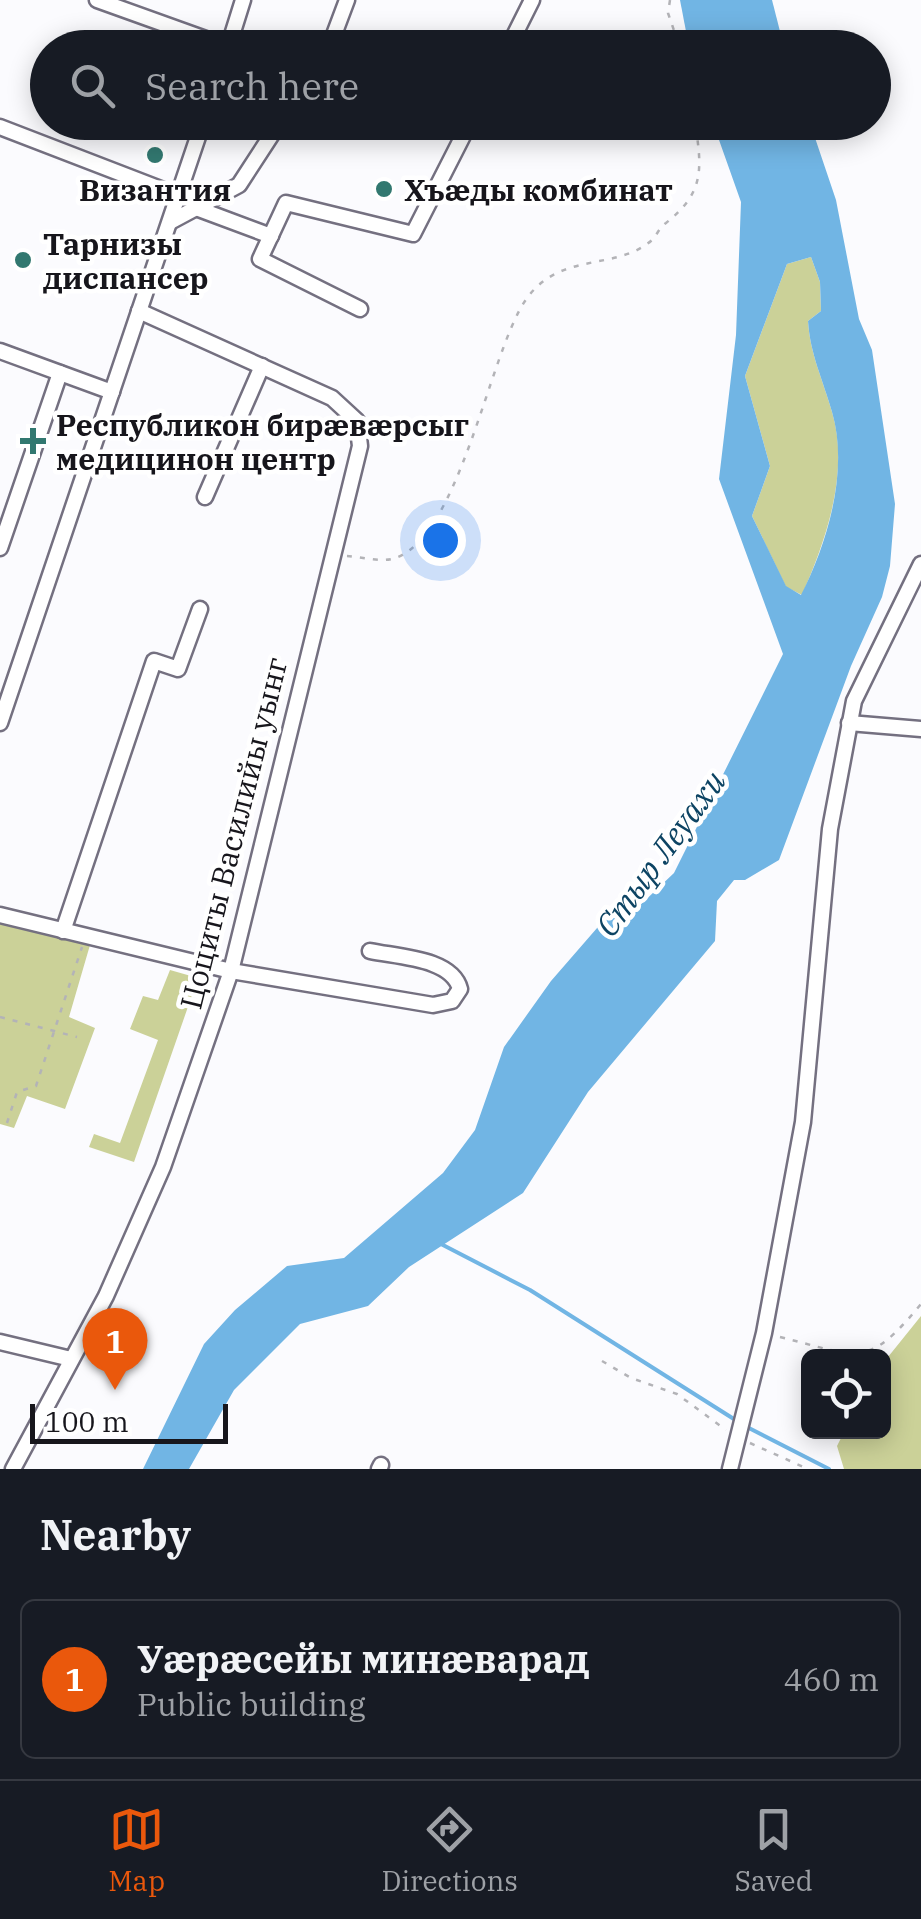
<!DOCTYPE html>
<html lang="en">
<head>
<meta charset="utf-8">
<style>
	:root { --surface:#171b24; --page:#20242c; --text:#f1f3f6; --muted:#9ea1a6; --line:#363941; --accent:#ea580c }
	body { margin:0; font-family:"IBM Plex Serif",serif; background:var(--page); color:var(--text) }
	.controls { position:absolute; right:30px; bottom:30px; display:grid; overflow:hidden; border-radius:15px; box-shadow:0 5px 25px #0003 }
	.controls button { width:90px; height:90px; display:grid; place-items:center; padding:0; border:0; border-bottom:2px solid var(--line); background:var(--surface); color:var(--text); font:50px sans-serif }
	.scale { position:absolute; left:30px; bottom:25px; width:198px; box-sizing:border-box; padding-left:10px; border:5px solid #17161c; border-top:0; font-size:28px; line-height:35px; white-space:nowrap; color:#17161c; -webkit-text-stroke:8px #fff; paint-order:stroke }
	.you { position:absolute; left:440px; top:540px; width:35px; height:35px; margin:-25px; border:8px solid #fff; border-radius:50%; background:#1a73e8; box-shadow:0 0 0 15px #1a73e833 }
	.badge { display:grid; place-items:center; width:65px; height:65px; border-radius:50%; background:var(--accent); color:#fff; font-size:32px; font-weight:700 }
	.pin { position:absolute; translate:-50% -82px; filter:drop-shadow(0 2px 5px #0008) }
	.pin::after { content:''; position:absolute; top:52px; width:35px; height:30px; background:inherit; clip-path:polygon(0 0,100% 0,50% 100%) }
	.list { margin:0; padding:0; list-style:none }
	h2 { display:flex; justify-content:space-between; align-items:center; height:130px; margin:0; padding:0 40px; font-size:42px }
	h2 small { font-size:32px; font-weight:400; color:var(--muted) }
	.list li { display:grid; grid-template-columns:65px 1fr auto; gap:30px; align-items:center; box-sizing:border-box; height:160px; margin:0 20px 20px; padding:0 20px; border:2px solid var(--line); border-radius:15px }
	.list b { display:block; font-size:38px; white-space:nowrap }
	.list p { margin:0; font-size:32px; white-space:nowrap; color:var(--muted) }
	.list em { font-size:32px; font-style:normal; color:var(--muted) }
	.icon { flex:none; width:55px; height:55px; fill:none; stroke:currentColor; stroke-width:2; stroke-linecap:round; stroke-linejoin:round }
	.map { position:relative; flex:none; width:921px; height:1469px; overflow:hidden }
	.search { position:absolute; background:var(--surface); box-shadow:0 5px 25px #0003; left:30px; right:30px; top:30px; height:110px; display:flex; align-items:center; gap:25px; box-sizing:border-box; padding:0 35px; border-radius:55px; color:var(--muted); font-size:38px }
	.sheet { height:310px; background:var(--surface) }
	nav { display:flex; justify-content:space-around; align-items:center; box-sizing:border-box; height:140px; border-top:2px solid var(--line); background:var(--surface); font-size:28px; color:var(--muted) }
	nav a { display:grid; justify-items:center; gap:5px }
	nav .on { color:var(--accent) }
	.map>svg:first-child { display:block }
</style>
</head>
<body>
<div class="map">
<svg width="921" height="1469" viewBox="0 0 921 1469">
	<rect width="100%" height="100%" fill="#fbfbfe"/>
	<g fill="#cbd198">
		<path d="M 811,257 L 820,282 L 821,311 L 808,321 C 810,354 823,380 832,412 C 850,472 826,540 802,595 L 786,587 L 752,516 L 770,466 L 745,376 L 787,264 Z"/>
		<path d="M 0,924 L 90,945 L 69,1017 L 95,1028 L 65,1109 L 27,1096 L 14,1128 L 0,1124 Z"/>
		<path d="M 170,970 L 198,978 L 134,1162 L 89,1147 L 94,1134 L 120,1143 L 158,1040 L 130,1029 L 143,996 L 158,1000 Z"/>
		<path d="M 921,1316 L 921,1469 L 844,1469 L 837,1446 L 844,1432 L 884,1432 L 884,1362 Z"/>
	</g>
	<g fill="#71b5e4" fill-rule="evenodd">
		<path d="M 680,0 L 772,0 L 784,47 L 689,47 Z"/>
		<path d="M 713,123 L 810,123 L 836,200 L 859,319 L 872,350 L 895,504 L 890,566 L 882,597 L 851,666 L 779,860 L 745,880 L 734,880 L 717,901 L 715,941 L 588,1092 L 523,1193 L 409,1267 L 368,1306 L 300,1324 L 234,1390 L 189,1469 L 143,1469 L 204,1344 L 235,1310 L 287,1266 L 344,1258 L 443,1173 L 475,1130 L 504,1047 L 551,981 L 604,920 L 636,909 L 674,873 L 783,654 L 719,479 L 736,335 L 741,202 ZM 811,257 L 820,282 L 821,311 L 808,321 C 810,354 823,380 832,412 C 849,470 828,542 801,595 L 786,586 L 752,516 L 770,466 L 745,376 L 787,264 Z"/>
	</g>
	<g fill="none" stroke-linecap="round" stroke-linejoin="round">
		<g stroke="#71b5e4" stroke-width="4">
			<path d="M 441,1244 L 530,1290 L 737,1421"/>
			<path d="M 745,1426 L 829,1469"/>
		</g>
		<defs>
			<g id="minor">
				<path d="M 97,0 L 228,47"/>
				<path d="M 228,48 L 243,0"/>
				<path d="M 329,48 L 347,0"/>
				<path d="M 508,48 L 532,0"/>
				<path d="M 0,127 L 179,196"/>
				<path d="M 196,208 L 271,236"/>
				<path d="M 170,222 L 239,185 L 280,122"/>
				<path d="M 360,309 L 260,259 L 286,203 L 413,234 L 470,122"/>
				<path d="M 0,351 L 112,392"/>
				<path d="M 205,497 L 262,366"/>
				<path d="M 0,548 L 60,373"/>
				<path d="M 0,723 L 203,122"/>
				<path d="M 849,723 L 921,729"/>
				<path d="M 0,915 L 231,971 L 433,1005 L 452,1001 L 460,989 C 452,958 398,957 370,951"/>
				<path d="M 63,931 L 154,661 L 178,669 L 200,609"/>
				<path d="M 0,1342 L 71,1359"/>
				<path d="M 13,1469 L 106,1296 L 163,1167 L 231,971 L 360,446 L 357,421 L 332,398 L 139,311"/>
				<path d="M 379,1469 L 381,1465"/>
				<path d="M 730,1469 L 764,1333 L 803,1122 L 830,829 L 854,701 L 921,564"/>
			</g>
		</defs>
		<use href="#minor" stroke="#747080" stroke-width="19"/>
		<g stroke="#b3b3b7" stroke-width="2.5" stroke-dasharray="5 8" stroke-linecap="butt">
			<path d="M 670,0 L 668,13 L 680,48"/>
			<path d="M 347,556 C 361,557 379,562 392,559 C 459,542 489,354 525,301 C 559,250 616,272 652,240 C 657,235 659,228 666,223 C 705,192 702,169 695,122"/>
			<path d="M 0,1017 L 77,1037"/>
			<path d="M 7,1123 L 17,1092 L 36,1086 L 82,947"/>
			<path d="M 780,1337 C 858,1356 866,1371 921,1304"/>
			<path d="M 602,1361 L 631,1378 L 677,1394 L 726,1430"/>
			<path d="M 750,1443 L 808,1469"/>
		</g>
		<use href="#minor" stroke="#fff" stroke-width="14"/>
	</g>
	<g fill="#327870" stroke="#fff" stroke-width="4">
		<circle cx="155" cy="155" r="10"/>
		<circle cx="384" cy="189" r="10"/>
		<circle cx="23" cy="260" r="10"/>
		<path d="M28 426h10v10h10v10h-10v10h-10v-10h-10v-10h10z"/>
	</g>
	<g text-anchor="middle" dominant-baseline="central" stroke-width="9" stroke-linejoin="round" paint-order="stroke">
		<g font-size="30" font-weight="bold" fill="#17161c" stroke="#fff" text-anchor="start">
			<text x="155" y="189" text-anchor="middle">Византия</text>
			<text x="404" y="189">Хъæды комбинат</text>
			<text x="43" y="243">Тарнизы<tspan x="43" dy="34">диспансер</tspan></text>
			<text x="56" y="424">Республикон бирæвæрсыг<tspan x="56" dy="34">медицинон центр</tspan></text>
		</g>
		<g font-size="30" fill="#17161c" stroke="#fff">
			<text transform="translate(233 833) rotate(-76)">Цоциты Василийы уынг</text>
		</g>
		<g font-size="32" font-style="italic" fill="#0d4463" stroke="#fff">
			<text transform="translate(660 853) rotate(-54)">Стыр Леуахи</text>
		</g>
	</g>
</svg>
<div class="controls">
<button><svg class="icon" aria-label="locate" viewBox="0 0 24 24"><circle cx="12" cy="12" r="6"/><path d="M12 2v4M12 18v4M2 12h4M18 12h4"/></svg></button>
</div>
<div class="scale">100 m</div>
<div class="you"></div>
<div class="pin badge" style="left:115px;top:1390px">1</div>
<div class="search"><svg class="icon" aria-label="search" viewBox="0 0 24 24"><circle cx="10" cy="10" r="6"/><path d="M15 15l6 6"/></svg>Search here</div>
</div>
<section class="sheet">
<h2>Nearby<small></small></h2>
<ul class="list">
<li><span class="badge">1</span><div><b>Уæрæсейы минæварад</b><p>Public building</p></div><em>460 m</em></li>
</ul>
</section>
<nav>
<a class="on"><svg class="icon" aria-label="map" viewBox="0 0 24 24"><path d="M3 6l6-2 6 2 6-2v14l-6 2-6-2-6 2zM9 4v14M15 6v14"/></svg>Map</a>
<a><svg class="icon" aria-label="directions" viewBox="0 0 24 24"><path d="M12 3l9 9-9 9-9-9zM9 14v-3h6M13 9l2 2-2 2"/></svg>Directions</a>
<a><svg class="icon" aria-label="saved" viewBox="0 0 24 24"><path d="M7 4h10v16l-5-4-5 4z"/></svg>Saved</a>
</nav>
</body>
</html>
